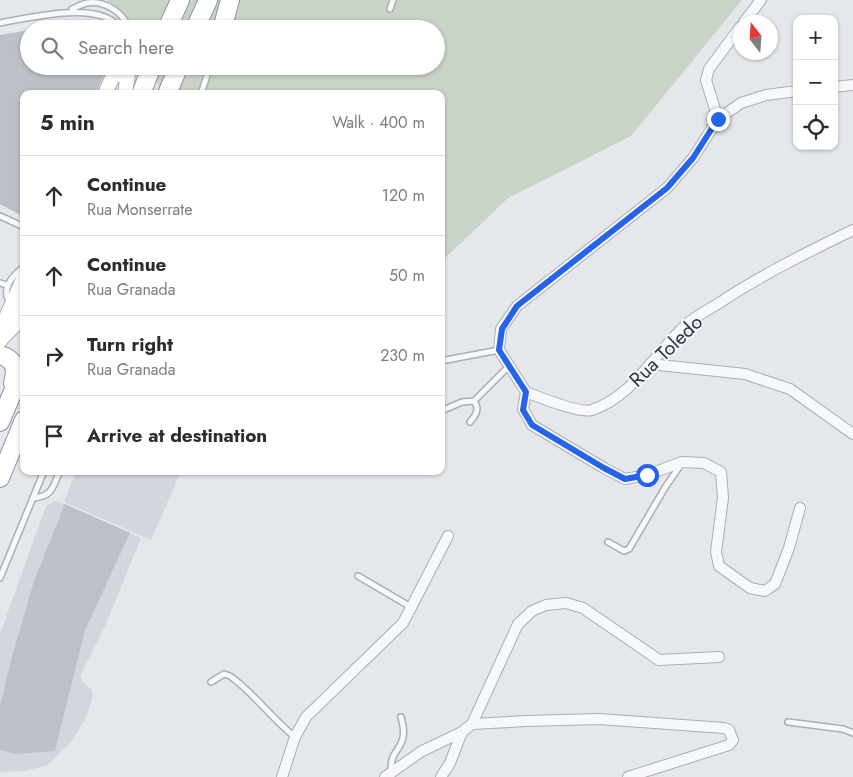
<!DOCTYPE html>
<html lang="en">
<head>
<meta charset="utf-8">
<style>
	:root { --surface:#fff; --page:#f7f7f7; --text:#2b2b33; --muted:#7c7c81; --line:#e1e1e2 }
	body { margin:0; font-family:Jost,sans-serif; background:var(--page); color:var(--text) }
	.controls { position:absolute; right:15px; top:15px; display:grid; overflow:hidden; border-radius:10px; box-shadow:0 1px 4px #0004 }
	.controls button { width:45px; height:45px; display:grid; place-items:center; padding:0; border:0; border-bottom:1px solid var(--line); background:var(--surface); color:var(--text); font:25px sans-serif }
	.compass { position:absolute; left:733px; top:15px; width:45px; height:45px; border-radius:50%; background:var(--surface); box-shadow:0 1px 4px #0004; rotate:343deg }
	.stop { position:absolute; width:15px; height:15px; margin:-11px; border:4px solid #2563eb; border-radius:50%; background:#fff }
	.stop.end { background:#2563eb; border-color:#fff; box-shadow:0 1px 5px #0008 }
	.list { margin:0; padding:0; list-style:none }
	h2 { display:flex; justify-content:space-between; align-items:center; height:65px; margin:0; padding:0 20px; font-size:21px }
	h2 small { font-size:16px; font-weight:400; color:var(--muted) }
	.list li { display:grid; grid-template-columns:32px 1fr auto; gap:15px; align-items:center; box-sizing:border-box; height:80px; padding:0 20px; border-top:1px solid var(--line) }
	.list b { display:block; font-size:19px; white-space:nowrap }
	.list p { margin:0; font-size:16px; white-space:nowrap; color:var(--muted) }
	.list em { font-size:16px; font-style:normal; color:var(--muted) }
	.icon { flex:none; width:28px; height:28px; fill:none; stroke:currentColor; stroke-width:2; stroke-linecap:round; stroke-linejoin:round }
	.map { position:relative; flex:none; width:853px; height:777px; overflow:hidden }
	.search { position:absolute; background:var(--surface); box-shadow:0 1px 4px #0004; left:20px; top:20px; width:425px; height:55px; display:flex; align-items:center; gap:12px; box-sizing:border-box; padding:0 18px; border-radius:28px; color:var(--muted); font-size:19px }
	.panel { position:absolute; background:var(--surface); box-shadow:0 1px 4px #0004; left:20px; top:90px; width:425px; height:385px; border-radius:10px }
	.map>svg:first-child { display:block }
</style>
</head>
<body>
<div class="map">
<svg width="853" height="777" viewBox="0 0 853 777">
	<rect width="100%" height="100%" fill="#e4e7eb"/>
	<g fill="#d3d6dc">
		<path d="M 76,471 L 181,471 L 151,540 L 64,502 Z"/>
		<path d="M 55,501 L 65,504 L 141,538 L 105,626 L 80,676 L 82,681 L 91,689 L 93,696 L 85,719 L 71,742 L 47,765 L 26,771 L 0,772 L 0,634 L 46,506 Z"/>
	</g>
	<path fill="#c9d4c6" d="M 107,0 L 742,0 L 631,136 L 508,198 L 441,262 L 441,94 L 163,94 L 147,66 L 436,66 L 436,29 L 124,29 Z"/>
	<g fill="#bcc0c7">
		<path d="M 98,20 L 109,24 L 114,29 L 66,29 L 66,25 Z"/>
		<path d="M 29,30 L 29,66 L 111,66 L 104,74 L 96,94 L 24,94 L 24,217 L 0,204 L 0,35 Z"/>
		<path d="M 65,504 L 130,533 L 85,630 L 55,751 L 16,754 L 0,750 L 0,706 L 13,653 L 34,581 Z"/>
	</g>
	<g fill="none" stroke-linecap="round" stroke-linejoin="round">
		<defs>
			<g id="lane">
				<path d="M 72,9 C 77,7 82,4 87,3 C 105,0 124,13 129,29"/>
				<path d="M 390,9 L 393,0"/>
				<path d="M 0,23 C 30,17 103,0 120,29"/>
				<path d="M 201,94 L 210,66"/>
				<path d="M 0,216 L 24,227"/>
				<path d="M 0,283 L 7,285"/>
				<path d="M 10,303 C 1,289 12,276 24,267"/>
				<path d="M 441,361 L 499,350"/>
				<path d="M 474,401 L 508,367"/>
				<path d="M 441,411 L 462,402 L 474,401 C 480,409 476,415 470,422"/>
				<path d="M 33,498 C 53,496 52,488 60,471"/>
				<path d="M 608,542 L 624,551 L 629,549 L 666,486 L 682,463"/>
				<path d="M 358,576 L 411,607"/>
				<path d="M 0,578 L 44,471"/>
				<path d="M 211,682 L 224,674 L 230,676 C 254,693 271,718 295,737"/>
				<path d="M 788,722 L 843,729 L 853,733"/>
				<path d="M 391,771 C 391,753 396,755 402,741 C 405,733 403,725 401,717"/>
			</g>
			<g id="street">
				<path d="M 744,22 L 761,0"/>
				<path d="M 834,87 L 853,85"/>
				<path d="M 718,119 L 706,80 L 709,69 L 740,27"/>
				<path d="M 650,364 L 745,374 L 790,389 L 853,434"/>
				<path d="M 526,392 L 523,409 L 532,425 L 604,468 L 625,479 L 647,475 L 682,462 L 704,463 L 721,472 L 723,498 L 716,552 L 719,566 L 750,588 L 765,591 L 775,584 L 789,548 L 800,508"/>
				<path d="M 526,392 L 499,350 L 501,329 L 517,306 L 667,188 L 693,158 L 718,119 L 741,103 L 766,95 L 797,91"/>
				<path d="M 526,392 C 539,397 580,414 592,410 C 634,396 655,352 687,324 C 695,317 706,311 716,305 C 759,276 806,253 853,230"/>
				<path d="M 472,724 L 518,624 L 532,611 L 546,605 L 566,603 L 583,608 L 659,660 L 719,657"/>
				<path d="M 282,777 L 295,737 L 306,717 L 403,623 L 448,536"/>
				<path d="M 385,777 L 422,751 L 462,732 L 472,724 L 526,721 L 599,719 L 724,728 L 729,730 L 733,740 L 729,745 L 628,777"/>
				<path d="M 441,777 L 450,763 L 462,732"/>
			</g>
			<g id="secondary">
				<path d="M 105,94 L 112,78 L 129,67"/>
				<path d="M 125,94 L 129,67"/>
				<path d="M 1,339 L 14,326 L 24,306"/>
				<path d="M 0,341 L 4,322 L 24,277"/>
			</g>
			<g id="highway">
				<path d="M 167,29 L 180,0"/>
				<path d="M 195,29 L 208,0"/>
				<path d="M 222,29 L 230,0"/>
				<path d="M 129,67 L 129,66"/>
				<path d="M 141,94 L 152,66"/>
				<path d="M 167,94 L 179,66"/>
				<path d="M 0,355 C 15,359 17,369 13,383"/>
				<path d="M 0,422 L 24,366"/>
				<path d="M 0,478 L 24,420"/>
			</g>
		</defs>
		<use href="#lane" stroke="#aaaeb5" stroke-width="8"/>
		<use href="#street" stroke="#aaaeb5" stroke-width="12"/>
		<use href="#secondary" stroke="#aaaeb5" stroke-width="16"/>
		<use href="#highway" stroke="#8d94a0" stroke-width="20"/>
		<use href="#lane" stroke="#f7f8f9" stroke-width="5"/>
		<use href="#street" stroke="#f7f8f9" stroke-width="10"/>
		<use href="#secondary" stroke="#fff" stroke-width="14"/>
		<use href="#highway" stroke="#fff" stroke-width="18"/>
	</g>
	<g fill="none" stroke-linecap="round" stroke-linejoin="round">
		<path stroke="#2563eb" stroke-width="6" d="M 647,475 L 625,479 L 604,468 L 532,425 L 523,410 L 526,392 L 499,350 L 502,329 L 517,306 L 667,188 L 693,158 L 718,119"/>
	</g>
	<g text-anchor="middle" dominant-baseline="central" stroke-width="4" stroke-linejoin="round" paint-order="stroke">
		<g font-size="20" fill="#2e3442" stroke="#f4f6f8">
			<text transform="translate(666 351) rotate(-44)">Rua Toledo</text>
		</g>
	</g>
</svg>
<div class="controls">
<button>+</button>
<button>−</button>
<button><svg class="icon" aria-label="locate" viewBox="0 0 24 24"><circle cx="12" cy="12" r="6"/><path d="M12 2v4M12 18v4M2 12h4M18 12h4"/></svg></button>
</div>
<svg class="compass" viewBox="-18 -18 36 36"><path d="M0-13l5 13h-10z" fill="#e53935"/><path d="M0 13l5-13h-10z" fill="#7c7c81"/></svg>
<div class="stop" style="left:647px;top:475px"></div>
<div class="stop end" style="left:718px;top:119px"></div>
<div class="search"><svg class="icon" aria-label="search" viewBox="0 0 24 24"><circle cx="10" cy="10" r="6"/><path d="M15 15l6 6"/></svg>Search here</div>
<section class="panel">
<h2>5 min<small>Walk · 400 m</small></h2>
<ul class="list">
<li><svg class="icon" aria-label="ahead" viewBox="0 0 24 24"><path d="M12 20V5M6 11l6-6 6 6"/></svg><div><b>Continue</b><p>Rua Monserrate</p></div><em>120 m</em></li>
<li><svg class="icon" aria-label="ahead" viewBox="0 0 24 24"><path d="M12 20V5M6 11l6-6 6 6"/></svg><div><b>Continue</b><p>Rua Granada</p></div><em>50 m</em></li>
<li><svg class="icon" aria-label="right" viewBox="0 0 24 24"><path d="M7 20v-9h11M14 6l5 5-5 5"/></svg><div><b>Turn right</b><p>Rua Granada</p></div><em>230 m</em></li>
<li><svg class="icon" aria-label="arrive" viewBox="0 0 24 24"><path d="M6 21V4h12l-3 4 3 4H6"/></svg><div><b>Arrive at destination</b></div></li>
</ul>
</section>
</div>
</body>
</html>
